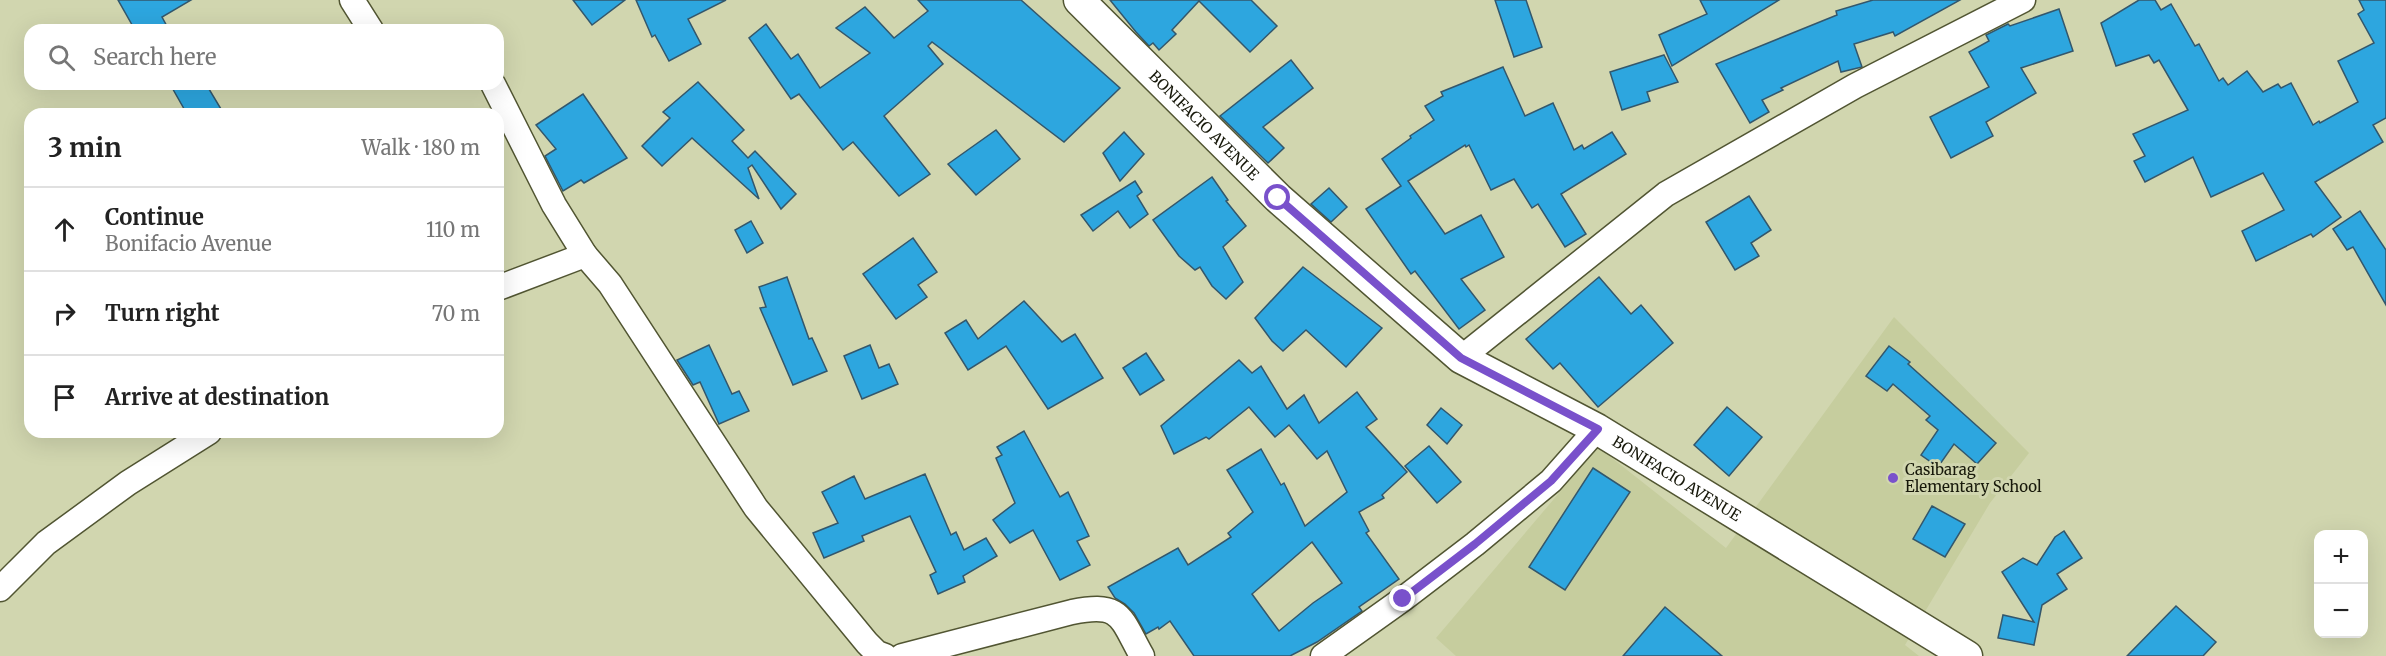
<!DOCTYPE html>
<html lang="en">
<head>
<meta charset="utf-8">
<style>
	:root { --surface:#fff; --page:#f6f6f6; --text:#222; --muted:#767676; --line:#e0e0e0 }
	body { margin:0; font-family:Merriweather,serif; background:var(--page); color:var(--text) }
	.controls { position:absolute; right:18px; bottom:18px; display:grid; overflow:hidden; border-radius:12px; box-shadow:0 6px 24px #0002 }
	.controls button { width:54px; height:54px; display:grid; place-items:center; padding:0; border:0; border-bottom:2px solid var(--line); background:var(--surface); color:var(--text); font:30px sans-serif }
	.stop { position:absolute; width:18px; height:18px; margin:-14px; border:4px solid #7951cb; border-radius:50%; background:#fff }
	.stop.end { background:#7951cb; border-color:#fff; box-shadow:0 2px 6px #0008 }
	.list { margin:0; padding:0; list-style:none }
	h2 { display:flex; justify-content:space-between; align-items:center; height:78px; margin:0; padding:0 24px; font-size:26px }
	h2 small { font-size:20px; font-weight:400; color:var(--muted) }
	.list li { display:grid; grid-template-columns:39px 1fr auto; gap:18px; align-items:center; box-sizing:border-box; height:84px; padding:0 24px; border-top:2px solid var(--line) }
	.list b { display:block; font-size:22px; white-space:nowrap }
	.list p { margin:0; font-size:20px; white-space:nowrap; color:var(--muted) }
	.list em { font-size:20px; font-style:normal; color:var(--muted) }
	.icon { flex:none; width:33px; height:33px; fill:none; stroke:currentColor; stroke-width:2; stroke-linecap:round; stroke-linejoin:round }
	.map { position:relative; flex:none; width:2386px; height:656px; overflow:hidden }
	.search { position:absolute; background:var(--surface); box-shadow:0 6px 24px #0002; left:24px; top:24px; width:480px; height:66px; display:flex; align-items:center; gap:15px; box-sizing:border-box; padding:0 21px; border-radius:18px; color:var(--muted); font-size:22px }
	.panel { position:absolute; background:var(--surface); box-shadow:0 6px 24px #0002; left:24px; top:108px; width:480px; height:330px; border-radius:18px }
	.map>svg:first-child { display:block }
</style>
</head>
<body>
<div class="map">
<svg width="2386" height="656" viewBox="0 0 2386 656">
	<rect width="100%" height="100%" fill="#d1d6af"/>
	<path fill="#c6cd9e" d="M 1894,317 L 2029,453 L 1990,503 L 1905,645 L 1919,656 L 1456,656 L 1436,638 L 1598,447 L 1726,548 Z"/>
	<g fill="#2da6df" stroke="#33576c" stroke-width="1.5" fill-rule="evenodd">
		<path d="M 118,0 L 191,0 L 162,17 L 169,30 L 135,30 Z"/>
		<path d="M 573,0 L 625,0 L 592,25 Z"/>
		<path d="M 636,0 L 726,0 L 688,19 L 701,44 L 669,61 L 655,35 L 652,37 Z"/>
		<path d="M 918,0 L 1021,0 L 1120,88 L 1064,142 L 932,42 L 928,46 L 943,64 L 884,116 L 930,174 L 899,196 L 853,142 L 843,150 L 799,94 L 791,99 L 749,38 L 766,24 L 791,59 L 798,54 L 820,88 L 870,53 L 836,28 L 865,7 L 894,38 L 928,11 Z"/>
		<path d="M 1110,0 L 1251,0 L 1277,26 L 1250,52 L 1199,1 L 1172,30 L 1176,34 L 1159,50 L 1153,43 L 1149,46 L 1136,32 Z"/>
		<path d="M 1495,0 L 1526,0 L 1542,47 L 1514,57 Z"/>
		<path d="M 1700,0 L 1779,0 L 1672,66 L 1659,35 L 1707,14 Z"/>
		<path d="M 1873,0 L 1960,0 L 1895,36 L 1893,32 L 1854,44 L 1862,67 L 1841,72 L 1838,61 L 1781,88 L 1783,90 L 1762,100 L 1769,112 L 1750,123 L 1716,64 L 1837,15 L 1836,11 Z"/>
		<path d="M 2139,0 L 2155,0 L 2161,10 L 2171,4 L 2195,46 L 2199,44 L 2219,81 L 2223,78 L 2228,85 L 2247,71 L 2263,92 L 2278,84 L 2281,88 L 2291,83 L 2313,125 L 2319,121 L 2320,123 L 2358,102 L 2338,61 L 2374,43 L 2358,14 L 2364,10 L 2359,0 L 2386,0 L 2386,118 L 2373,125 L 2383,142 L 2315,182 L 2341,217 L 2313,237 L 2311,234 L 2256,261 L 2242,231 L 2284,210 L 2263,173 L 2211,197 L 2193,157 L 2145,182 L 2134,161 L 2145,156 L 2133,134 L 2188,110 L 2159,60 L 2154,63 L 2149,55 L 2116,66 L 2101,23 Z"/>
		<path d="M 2059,9 L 2073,51 L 2021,68 L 2036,93 L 1986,122 L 1993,136 L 1951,158 L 1930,117 L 1989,87 L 1969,52 L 1989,41 L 1986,35 L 2008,24 L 2010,26 Z"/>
		<path d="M 1664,55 L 1678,82 L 1647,92 L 1650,101 L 1622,110 L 1610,72 Z"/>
		<path d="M 1291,60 L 1313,88 L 1263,127 L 1284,148 L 1268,163 L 1220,116 Z"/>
		<path d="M 1503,67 L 1525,116 L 1553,103 L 1574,150 L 1582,145 L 1584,149 L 1612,132 L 1626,154 L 1561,194 L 1586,234 L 1565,247 L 1538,204 L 1532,208 L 1514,179 L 1491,190 L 1469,145 L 1466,147 L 1465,145 L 1408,181 L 1445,234 L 1481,215 L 1504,257 L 1461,279 L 1485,310 L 1459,329 L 1415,271 L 1411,274 L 1366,209 L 1401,186 L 1382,159 L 1411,138 L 1410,136 L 1434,120 L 1425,106 L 1443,96 L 1441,92 Z"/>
		<path d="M 698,82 L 744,130 L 732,141 L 748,158 L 755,151 L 796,194 L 781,209 L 752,165 L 748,168 L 759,199 L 692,138 L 662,166 L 642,146 L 670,118 L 663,112 Z"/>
		<path d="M 170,84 L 206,84 L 224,114 L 187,114 Z"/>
		<path d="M 583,94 L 627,158 L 584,183 L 581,180 L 563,191 L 545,156 L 556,149 L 536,125 Z"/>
		<path d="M 996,130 L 1020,159 L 976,195 L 948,164 Z"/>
		<path d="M 1124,132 L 1144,154 L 1120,181 L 1103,153 Z"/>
		<path d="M 1212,177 L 1228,200 L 1226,201 L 1246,226 L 1223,247 L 1243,282 L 1226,299 L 1212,286 L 1200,267 L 1195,270 L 1179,256 L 1153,220 Z"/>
		<path d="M 1135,181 L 1142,192 L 1137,196 L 1148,214 L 1130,228 L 1118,211 L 1093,231 L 1081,215 Z"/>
		<path d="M 1329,188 L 1347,207 L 1331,222 L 1311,204 Z"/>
		<path d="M 1749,196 L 1771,230 L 1751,243 L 1759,256 L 1735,270 L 1706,222 Z"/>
		<path d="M 2360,211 L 2386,250 L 2386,305 L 2353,247 L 2347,250 L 2333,229 Z"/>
		<path d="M 751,221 L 763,243 L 747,253 L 735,230 Z"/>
		<path d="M 913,238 L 937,272 L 918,285 L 927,297 L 896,319 L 863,274 Z"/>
		<path d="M 1303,267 L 1382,328 L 1346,367 L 1306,330 L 1283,351 L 1272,341 L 1255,318 Z"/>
		<path d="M 787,277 L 809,339 L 812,338 L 827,371 L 793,385 L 760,308 L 766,307 L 759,287 Z"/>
		<path d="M 1599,277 L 1631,314 L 1641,305 L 1673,343 L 1598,407 L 1560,363 L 1553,369 L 1526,339 Z"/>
		<path d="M 1024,301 L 1062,342 L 1075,334 L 1103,378 L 1048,409 L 1006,346 L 968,370 L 945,333 L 966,320 L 978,339 Z"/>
		<path d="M 709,345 L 732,394 L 739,391 L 749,411 L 719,424 L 700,382 L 693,385 L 677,360 Z"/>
		<path d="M 870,345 L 879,368 L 889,364 L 898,384 L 862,399 L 844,356 Z"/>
		<path d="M 1889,346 L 1910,362 L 1908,364 L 1996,443 L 1977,464 L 1954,444 L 1938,467 L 1921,455 L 1938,430 L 1926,420 L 1930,416 L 1893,384 L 1887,391 L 1866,376 Z"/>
		<path d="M 1146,353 L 1164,380 L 1140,395 L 1123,368 Z"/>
		<path d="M 1239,360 L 1252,373 L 1261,366 L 1287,409 L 1304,395 L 1319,423 L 1357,392 L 1377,419 L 1366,427 L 1407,472 L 1382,495 L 1384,498 L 1359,512 L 1369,531 L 1366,533 L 1399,579 L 1359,607 L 1362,611 L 1317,642 L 1290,656 L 1194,656 L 1170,621 L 1159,629 L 1158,627 L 1146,634 L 1134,613 L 1125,604 L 1115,598 L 1108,587 L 1178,548 L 1188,565 L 1231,537 L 1228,533 L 1253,512 L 1227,470 L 1261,449 L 1281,485 L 1284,483 L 1305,526 L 1347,492 L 1327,451 L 1317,459 L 1289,425 L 1275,437 L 1249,407 L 1209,439 L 1206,437 L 1174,454 L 1161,426 ZM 1312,542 L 1342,583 L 1313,603 L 1279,631 L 1252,594 Z"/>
		<path d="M 1727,407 L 1762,437 L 1729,476 L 1694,445 Z"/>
		<path d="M 1441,408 L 1462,425 L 1447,444 L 1427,425 Z"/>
		<path d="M 1024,431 L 1060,497 L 1068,492 L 1089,536 L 1077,541 L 1090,565 L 1060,580 L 1033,530 L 1010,543 L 993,520 L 1015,503 L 996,458 L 1002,455 L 997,447 Z"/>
		<path d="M 1429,446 L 1461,482 L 1437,503 L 1405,466 Z"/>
		<path d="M 1593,468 L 1630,492 L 1565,590 L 1529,567 Z"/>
		<path d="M 925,474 L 951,535 L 956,532 L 964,550 L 986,538 L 997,556 L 963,576 L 965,582 L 938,594 L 930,575 L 936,572 L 910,516 L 862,536 L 864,541 L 824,558 L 813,533 L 838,523 L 822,492 L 854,476 L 865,499 Z"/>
		<path d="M 1932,506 L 1965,524 L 1945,557 L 1913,539 Z"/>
		<path d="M 2064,531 L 2082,558 L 2057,574 L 2067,589 L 2042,605 L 2034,645 L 1998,638 L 2003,615 L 2034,622 L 2002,572 L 2023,558 L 2037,565 L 2055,537 Z"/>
		<path d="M 2176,606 L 2216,642 L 2203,656 L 2127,656 Z"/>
		<path d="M 1665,607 L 1722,656 L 1623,656 Z"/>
	</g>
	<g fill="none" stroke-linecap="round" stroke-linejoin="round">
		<defs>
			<g id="minor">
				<path d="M 352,0 L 371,30"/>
				<path d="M 493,84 L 554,205 L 585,255 L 610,284 L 756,508 L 867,643 L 877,653 L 885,656"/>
				<path d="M 498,288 L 585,255"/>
				<path d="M 1461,358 L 1666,194 L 1855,86 L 2023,0"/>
				<path d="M 0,589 L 46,543 L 128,483 L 209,432"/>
				<path d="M 902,656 L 1072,612 C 1122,602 1120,617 1142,656"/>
				<path d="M 1323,656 L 1403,599 L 1475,544 L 1551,481 L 1597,429"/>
			</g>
			<g id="tertiary">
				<path id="s1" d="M 1079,0 L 1278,198 L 1461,358 L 1597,429 L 1967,656"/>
			</g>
		</defs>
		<use href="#minor" stroke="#515532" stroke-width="27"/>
		<use href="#tertiary" stroke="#515532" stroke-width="33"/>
		<use href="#minor" stroke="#fff" stroke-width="24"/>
		<use href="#tertiary" stroke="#fff" stroke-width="30"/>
	</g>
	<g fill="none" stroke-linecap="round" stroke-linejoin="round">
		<path stroke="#7951cb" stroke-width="8" d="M 1278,198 L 1461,358 L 1598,429 L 1551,481 L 1475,544 L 1403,599"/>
	</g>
	<circle fill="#7951cb" stroke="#d1d6af" stroke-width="2" cx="1893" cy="478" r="6"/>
	<g text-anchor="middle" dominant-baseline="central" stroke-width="6" stroke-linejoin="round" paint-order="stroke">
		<g font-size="15" fill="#17180a" stroke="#d1d6af">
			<text stroke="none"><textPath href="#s1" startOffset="177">BONIFACIO AVENUE</textPath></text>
			<text stroke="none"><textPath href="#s1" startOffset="771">BONIFACIO AVENUE</textPath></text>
		</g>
		<g font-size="15" fill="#17180a" stroke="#d1d6af" text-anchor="start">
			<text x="1905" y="469">Casibarag<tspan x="1905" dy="17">Elementary School</tspan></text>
		</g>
	</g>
</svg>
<div class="controls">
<button>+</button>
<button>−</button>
</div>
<div class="stop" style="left:1278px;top:198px"></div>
<div class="stop end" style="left:1403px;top:599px"></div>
<div class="search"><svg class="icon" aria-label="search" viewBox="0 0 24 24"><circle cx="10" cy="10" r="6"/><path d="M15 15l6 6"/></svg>Search here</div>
<section class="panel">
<h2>3 min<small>Walk · 180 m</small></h2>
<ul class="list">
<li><svg class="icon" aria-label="ahead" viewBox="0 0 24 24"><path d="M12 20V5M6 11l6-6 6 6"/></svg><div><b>Continue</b><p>Bonifacio Avenue</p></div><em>110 m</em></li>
<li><svg class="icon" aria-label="right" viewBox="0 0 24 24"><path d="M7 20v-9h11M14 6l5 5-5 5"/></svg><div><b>Turn right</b></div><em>70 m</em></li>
<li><svg class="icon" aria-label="arrive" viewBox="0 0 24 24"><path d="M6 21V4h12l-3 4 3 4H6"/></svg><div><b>Arrive at destination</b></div></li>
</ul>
</section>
</div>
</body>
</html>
